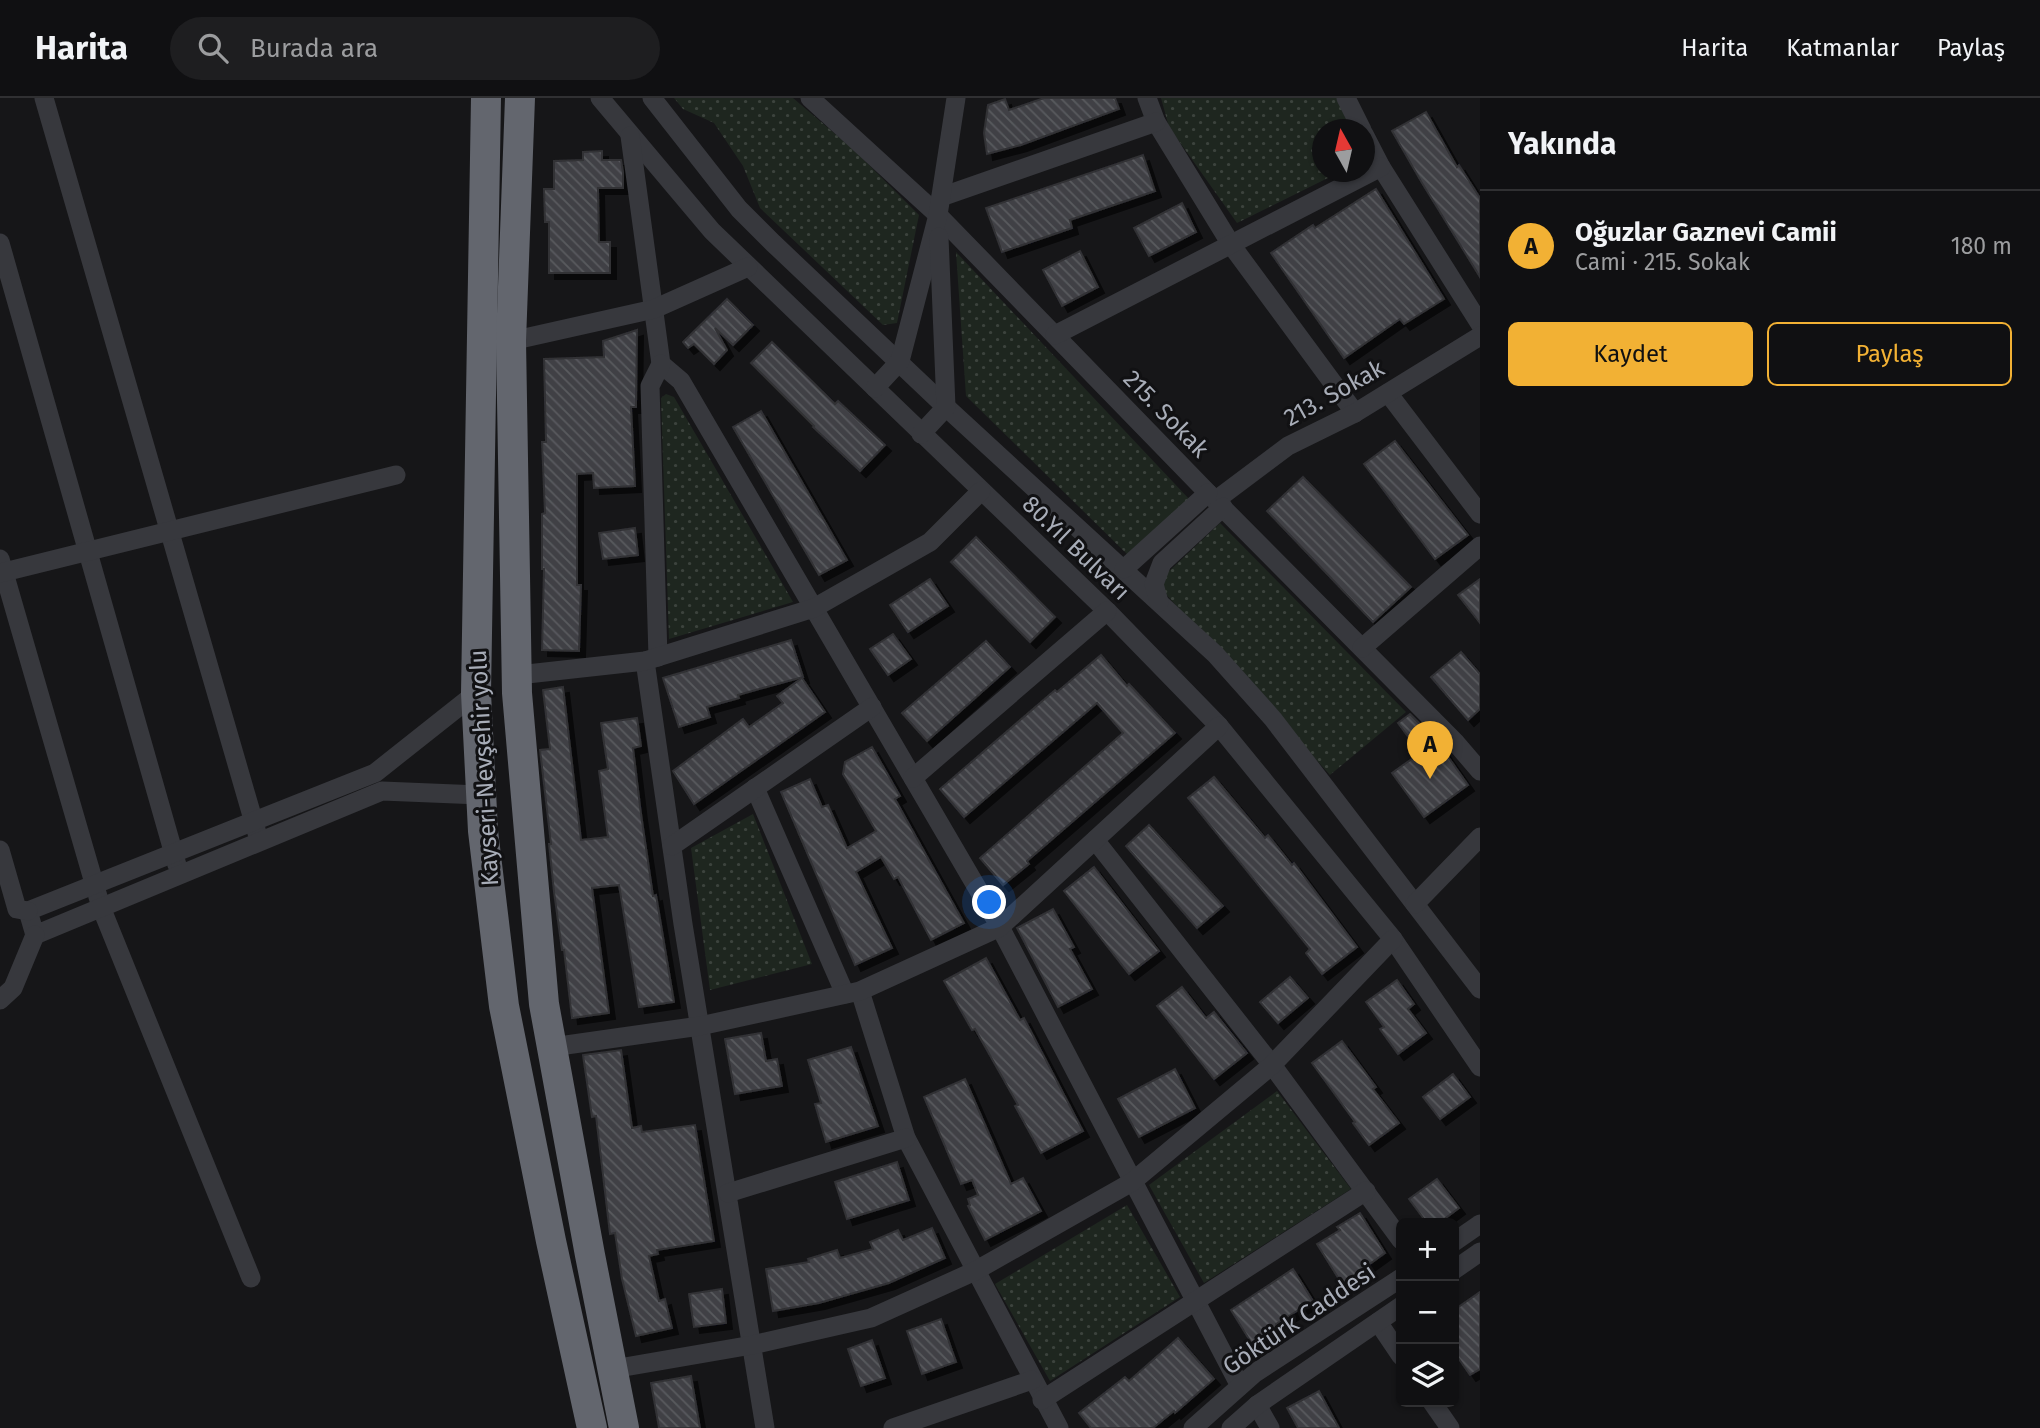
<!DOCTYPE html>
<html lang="tr">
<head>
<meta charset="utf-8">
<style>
	:root { --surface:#101012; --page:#1e1e20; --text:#f1f3f6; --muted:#9c9d9f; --line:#303032; --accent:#f2b134 }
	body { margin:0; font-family:"Fira Sans",sans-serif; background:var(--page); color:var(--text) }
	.controls { position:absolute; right:21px; bottom:21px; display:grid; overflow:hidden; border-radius:10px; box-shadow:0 2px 5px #0004 }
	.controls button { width:63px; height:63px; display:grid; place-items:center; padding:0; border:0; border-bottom:2px solid var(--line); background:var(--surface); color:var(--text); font:35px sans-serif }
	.compass { position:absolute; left:1312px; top:21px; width:63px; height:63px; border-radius:50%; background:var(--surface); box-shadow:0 2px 5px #0004; rotate:352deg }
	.you { position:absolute; left:990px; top:805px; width:24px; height:24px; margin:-18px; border:5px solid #fff; border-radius:50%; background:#1a73e8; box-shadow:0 0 0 10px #1a73e833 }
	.badge { display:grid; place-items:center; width:46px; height:46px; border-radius:50%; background:var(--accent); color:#111; font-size:23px; font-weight:700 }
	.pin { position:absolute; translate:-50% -58px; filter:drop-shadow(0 2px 4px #0008) }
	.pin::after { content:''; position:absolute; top:37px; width:24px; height:21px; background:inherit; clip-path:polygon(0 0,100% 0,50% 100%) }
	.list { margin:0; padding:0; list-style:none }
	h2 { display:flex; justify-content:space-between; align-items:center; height:91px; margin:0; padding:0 28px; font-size:30px }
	h2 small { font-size:23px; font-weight:400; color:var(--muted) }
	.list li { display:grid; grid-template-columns:46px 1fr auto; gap:21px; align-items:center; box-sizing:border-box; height:112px; padding:0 28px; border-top:2px solid var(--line) }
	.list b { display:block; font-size:26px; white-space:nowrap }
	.list p { margin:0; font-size:23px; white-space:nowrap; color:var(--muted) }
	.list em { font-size:23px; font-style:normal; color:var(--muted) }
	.actions { display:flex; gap:14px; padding:21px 28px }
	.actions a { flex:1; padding:16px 0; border:2px solid var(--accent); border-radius:10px; text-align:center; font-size:24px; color:var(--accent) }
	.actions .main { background:var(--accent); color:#111 }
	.icon { flex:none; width:38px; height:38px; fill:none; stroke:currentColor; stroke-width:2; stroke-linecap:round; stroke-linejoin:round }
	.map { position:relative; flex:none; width:1480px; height:1330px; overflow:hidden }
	header { display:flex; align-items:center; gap:42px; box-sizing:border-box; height:98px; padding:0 35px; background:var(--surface); border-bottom:2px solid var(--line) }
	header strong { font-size:33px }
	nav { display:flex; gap:38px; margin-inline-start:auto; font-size:24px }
	.search { width:490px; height:63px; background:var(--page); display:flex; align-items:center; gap:18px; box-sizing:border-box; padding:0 24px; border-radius:38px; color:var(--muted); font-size:26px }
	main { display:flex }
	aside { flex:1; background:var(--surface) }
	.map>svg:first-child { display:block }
</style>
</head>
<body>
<header>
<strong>Harita</strong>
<div class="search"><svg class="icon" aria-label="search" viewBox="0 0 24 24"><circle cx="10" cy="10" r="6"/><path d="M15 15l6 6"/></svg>Burada ara</div>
<nav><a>Harita</a><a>Katmanlar</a><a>Paylaş</a></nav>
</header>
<main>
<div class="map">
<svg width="1480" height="1330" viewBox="0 0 1480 1330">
	<defs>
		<pattern id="park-dots" width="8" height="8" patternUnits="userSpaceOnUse" patternTransform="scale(1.75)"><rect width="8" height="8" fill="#1e261f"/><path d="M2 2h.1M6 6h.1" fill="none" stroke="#3c433d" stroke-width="1.8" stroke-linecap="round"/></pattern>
		<pattern id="building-back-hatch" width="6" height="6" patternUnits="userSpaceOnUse" patternTransform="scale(1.75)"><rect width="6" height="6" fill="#404145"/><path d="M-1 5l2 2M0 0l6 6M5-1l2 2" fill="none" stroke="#595a5e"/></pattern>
		<filter id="shadow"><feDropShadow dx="6" dy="6" stdDeviation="0" flood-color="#0009"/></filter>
	</defs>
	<rect width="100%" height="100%" fill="#161618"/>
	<g fill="url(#park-dots)">
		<path d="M 674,0 L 793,0 L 854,52 L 919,117 L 897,225 L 883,227 L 760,110 L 743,68 L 714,25 L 683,11 Z"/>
		<path d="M 1161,0 L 1337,0 L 1353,31 L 1322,32 L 1322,74 L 1340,74 L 1237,125 L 1169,29 Z"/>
		<path d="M 956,154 L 1190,402 L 1129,458 L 966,298 Z"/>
		<path d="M 666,296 L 674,299 L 793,504 L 669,541 L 661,300 Z"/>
		<path d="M 1220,425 L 1406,614 L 1330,677 L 1162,492 L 1166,476 Z"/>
		<path d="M 753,716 L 812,866 L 710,892 L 691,750 Z"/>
		<path d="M 1277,993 L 1351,1091 L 1204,1185 L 1149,1087 Z"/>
		<path d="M 1127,1107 L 1180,1199 L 1050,1283 L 995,1186 Z"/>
	</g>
	<g fill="url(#building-back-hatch)" stroke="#303034" stroke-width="2" filter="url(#shadow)">
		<path d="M 1044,0 L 1115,0 L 1119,11 L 1021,47 L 987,56 L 984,35 L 988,7 L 1005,1 L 1009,12 Z"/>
		<path d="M 1426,14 L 1457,69 L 1459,67 L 1480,100 L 1480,179 L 1422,85 L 1392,33 Z"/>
		<path d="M 602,53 L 602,62 L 621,62 L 623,74 L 623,90 L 598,90 L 599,144 L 610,144 L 610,175 L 549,175 L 549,124 L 545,124 L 544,91 L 554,91 L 554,63 L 583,62 L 583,54 Z"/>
		<path d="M 1143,57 L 1155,93 L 1070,122 L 1072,130 L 1002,154 L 986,110 Z"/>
		<path d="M 1376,91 L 1444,201 L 1404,226 L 1400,221 L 1344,260 L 1271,155 L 1313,127 L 1315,130 Z"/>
		<path d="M 1182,105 L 1196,134 L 1149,158 L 1134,130 Z"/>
		<path d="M 1080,153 L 1098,189 L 1062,208 L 1043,172 Z"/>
		<path d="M 727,201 L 753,227 L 733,247 L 715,230 L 727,252 L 714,266 L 694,246 L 688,250 L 683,244 Z"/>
		<path d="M 637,232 L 636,309 L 631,309 L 635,388 L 594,390 L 593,375 L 577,376 L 577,487 L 581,487 L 579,553 L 542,552 L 544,471 L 542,471 L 542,416 L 545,415 L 542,344 L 546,344 L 544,261 L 604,259 L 603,243 Z"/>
		<path d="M 772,244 L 835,306 L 838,303 L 885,347 L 860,373 L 813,329 L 814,328 L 751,265 Z"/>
		<path d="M 761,313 L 847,462 L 819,477 L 733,329 Z"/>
		<path d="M 1395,343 L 1468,437 L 1435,461 L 1364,366 Z"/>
		<path d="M 1303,379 L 1411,489 L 1373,524 L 1267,413 Z"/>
		<path d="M 635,430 L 638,457 L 603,461 L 599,435 Z"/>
		<path d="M 976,439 L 1055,519 L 1030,544 L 951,464 Z"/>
		<path d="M 930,481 L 948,508 L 908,534 L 890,507 Z"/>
		<path d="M 1480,481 L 1480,525 L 1458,497 Z"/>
		<path d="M 893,536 L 911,561 L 888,577 L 870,551 Z"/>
		<path d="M 791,542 L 803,579 L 738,597 L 739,600 L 707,609 L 710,619 L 679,629 L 663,580 Z"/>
		<path d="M 986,543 L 1010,569 L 927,643 L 902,615 Z"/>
		<path d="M 1461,554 L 1480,576 L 1480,611 L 1468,622 L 1431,579 Z"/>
		<path d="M 1101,557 L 1127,588 L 1129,586 L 1175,635 L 1027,763 L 1029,766 L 1003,787 L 980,760 L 1123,635 L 1097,605 L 964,719 L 940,691 L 1055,592 L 1057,594 Z"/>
		<path d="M 802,580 L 825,614 L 694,706 L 673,673 L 743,621 L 749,629 L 783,605 L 777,598 Z"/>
		<path d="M 563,589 L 581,742 L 608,739 L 599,673 L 608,671 L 601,625 L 637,620 L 641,648 L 633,650 L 641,716 L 653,798 L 656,797 L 674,904 L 639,909 L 619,787 L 592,790 L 609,915 L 572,920 L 564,852 L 562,852 L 554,794 L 549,746 L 551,746 L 540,652 L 550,651 L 543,592 Z"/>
		<path d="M 1410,616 L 1437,643 L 1468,687 L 1424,719 L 1392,675 L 1420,655 L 1398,625 Z"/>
		<path d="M 872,649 L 900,698 L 895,701 L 964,825 L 931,842 L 898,779 L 894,781 L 881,759 L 856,774 L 892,850 L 855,867 L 781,694 L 810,681 L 822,709 L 828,707 L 847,750 L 876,733 L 843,676 L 845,664 Z"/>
		<path d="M 1214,679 L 1265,740 L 1268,737 L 1292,767 L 1294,765 L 1357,849 L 1322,876 L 1306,855 L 1310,851 L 1188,700 Z"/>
		<path d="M 1149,727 L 1223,808 L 1197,830 L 1126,748 Z"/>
		<path d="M 1094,769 L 1159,853 L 1129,876 L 1064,793 Z"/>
		<path d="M 1053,811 L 1074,849 L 1070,851 L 1092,891 L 1058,909 L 1017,830 Z"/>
		<path d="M 986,860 L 1020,922 L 1024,920 L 1083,1033 L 1041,1055 L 1015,1008 L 1018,1007 L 975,931 L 972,932 L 944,883 Z"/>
		<path d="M 1290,879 L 1308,900 L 1278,925 L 1260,904 Z"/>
		<path d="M 1397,882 L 1414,906 L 1408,911 L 1426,935 L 1398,956 L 1380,931 L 1384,929 L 1366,904 Z"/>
		<path d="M 1182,889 L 1206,920 L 1214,914 L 1247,955 L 1214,981 L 1157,908 Z"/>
		<path d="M 761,935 L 766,963 L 777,961 L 782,988 L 735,996 L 725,941 Z"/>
		<path d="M 1342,943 L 1376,989 L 1373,991 L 1399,1025 L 1369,1047 L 1353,1025 L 1355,1024 L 1312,965 Z"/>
		<path d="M 851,949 L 878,1028 L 826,1044 L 815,1006 L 821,1005 L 808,962 Z"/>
		<path d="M 621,952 L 632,1030 L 641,1028 L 642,1034 L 695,1027 L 714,1143 L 657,1152 L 658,1156 L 649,1158 L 659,1203 L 665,1201 L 672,1230 L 636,1238 L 622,1181 L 615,1135 L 610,1136 L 596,1018 L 592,1019 L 583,957 Z"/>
		<path d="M 1175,971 L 1195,1010 L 1139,1039 L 1118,1001 Z"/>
		<path d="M 1453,976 L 1470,999 L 1440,1021 L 1423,999 Z"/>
		<path d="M 965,981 L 1011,1086 L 1023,1080 L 1041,1113 L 985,1142 L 968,1108 L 970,1107 L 968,1101 L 978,1097 L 972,1082 L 961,1086 L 924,999 Z"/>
		<path d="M 897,1064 L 909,1102 L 847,1121 L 835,1084 Z"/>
		<path d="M 1437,1081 L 1459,1110 L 1439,1125 L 1427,1125 L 1409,1101 Z"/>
		<path d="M 1360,1115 L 1385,1155 L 1342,1186 L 1317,1146 L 1340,1132 L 1337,1129 Z"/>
		<path d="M 932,1130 L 945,1160 L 889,1185 L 819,1205 L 773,1213 L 766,1171 L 809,1164 L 808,1161 L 837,1152 L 840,1160 L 873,1151 L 870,1144 L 898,1132 L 903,1142 Z"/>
		<path d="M 1293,1171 L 1313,1203 L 1276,1226 L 1278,1230 L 1252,1246 L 1231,1212 Z"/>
		<path d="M 722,1191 L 726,1225 L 694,1229 L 689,1196 Z"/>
		<path d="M 1480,1194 L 1480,1271 L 1470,1277 L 1454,1254 L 1454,1212 Z"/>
		<path d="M 941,1221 L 956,1264 L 922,1276 L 907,1233 Z"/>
		<path d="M 1178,1240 L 1214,1281 L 1175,1315 L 1174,1313 L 1153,1330 L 1091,1330 L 1079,1315 L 1125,1279 L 1129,1283 Z"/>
		<path d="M 872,1242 L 885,1280 L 861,1288 L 848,1251 Z"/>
		<path d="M 691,1278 L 700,1330 L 659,1330 L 651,1285 Z"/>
		<path d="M 1319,1293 L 1339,1330 L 1298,1330 L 1287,1310 Z"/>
	</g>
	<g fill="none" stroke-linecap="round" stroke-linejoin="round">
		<g stroke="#37383d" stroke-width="19">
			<path d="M 44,0 L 257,735"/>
			<path d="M 600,0 L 712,133 L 1107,513 L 1219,628 L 1393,841 L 1480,969"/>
			<path d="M 652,0 L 739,111 L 773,145 L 946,309 L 1215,556 L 1273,621 L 1480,891"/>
			<path d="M 810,0 L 938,117 L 1208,395 L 1455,644 L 1480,673"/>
			<path d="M 1147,0 L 1156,24 L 1232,148 L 1355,315"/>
			<path d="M 1346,0 L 1362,32"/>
			<path d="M 1364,36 L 1381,69 L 1480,226"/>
			<path d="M 630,38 L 661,266 L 681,283 L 1000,829 L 1240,1288"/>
			<path d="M 941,99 L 1156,24"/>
			<path d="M 0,145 L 177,767"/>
			<path d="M 1055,237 L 1381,69"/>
			<path d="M 511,243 L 654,211 L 748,169"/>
			<path d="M 875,290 L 900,263 L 938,117 L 956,0"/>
			<path d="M 1388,295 L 1480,416"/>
			<path d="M 921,336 L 946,309 L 939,139"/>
			<path d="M 1216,402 L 1288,348 L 1355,315 L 1480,238"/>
			<path d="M 0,461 L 101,809 L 251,1180"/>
			<path d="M 1124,471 L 1208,395"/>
			<path d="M 0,475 L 396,377"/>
			<path d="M 1159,504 L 1154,486 L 1162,465 L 1223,409"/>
			<path d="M 1362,550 L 1480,448"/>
			<path d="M 658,559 L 650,288 L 661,266"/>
			<path d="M 645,563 L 683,826 L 765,1330"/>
			<path d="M 518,577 L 645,563 L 814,510 L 930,444 L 981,393"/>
			<path d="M 476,595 L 375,675 L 28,813 L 35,837 L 382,693 L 480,697"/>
			<path d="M 913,680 L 1107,513"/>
			<path d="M 755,690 L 845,896"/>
			<path d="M 1095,742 L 1272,967 L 1401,1142"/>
			<path d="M 672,748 L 872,609"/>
			<path d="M 0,752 L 17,811 L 28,813"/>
			<path d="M 1415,806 L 1480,739"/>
			<path d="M 860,893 L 906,1040 L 1059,1330"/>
			<path d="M 0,902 L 13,890 L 35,837"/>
			<path d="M 552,949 L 700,928 L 860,893 L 1000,829 L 1219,628"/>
			<path d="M 728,1095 L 906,1040"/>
			<path d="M 1454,1144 L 1480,1126"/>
			<path d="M 1454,1172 L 1480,1154"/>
			<path d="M 1378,1224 L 1401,1258"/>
			<path d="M 613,1271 L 752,1247 L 871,1220 L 975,1173 L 1132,1084 L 1272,967 L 1393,841"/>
			<path d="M 1042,1302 L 1366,1093"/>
			<path d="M 1432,1304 L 1450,1330"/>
			<path d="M 1257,1307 L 1270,1330"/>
			<path d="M 893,1330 L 1032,1282"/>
			<path d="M 1193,1330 L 1255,1275 L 1401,1180"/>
			<path d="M 1231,1330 L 1257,1307 L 1401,1208"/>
		</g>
		<g stroke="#63666e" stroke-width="30">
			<path d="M 486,0 L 476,595 L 483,733 L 504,908 L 551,1143 L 592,1330"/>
			<path d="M 520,0 L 511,243 L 517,595 L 544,906 L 590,1157 L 624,1330"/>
		</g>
	</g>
	<g text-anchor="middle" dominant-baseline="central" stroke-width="6" stroke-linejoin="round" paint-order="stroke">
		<g font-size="24" fill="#a8adb8" stroke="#111113">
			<text transform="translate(1334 295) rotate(-29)">213. Sokak</text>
			<text transform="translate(1166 316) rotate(46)">215. Sokak</text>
			<text transform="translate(1076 450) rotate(44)">80.Yıl Bulvarı</text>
			<text transform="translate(484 670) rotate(-93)">Kayseri-Nevşehir yolu</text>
			<text transform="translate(1299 1221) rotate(-34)">Göktürk Caddesi</text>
		</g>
	</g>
</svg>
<div class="controls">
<button>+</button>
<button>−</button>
<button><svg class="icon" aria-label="layers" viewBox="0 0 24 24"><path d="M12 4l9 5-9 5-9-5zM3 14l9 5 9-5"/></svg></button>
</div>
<svg class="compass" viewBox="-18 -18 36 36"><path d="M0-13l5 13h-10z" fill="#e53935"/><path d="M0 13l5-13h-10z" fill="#9c9d9f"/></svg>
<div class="you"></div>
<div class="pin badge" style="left:1430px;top:681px">A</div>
</div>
<aside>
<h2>Yakında<small></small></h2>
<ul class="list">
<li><span class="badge">A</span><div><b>Oğuzlar Gaznevi Camii</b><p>Cami · 215. Sokak</p></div><em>180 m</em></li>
</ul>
<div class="actions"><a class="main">Kaydet</a><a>Paylaş</a></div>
</aside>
</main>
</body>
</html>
